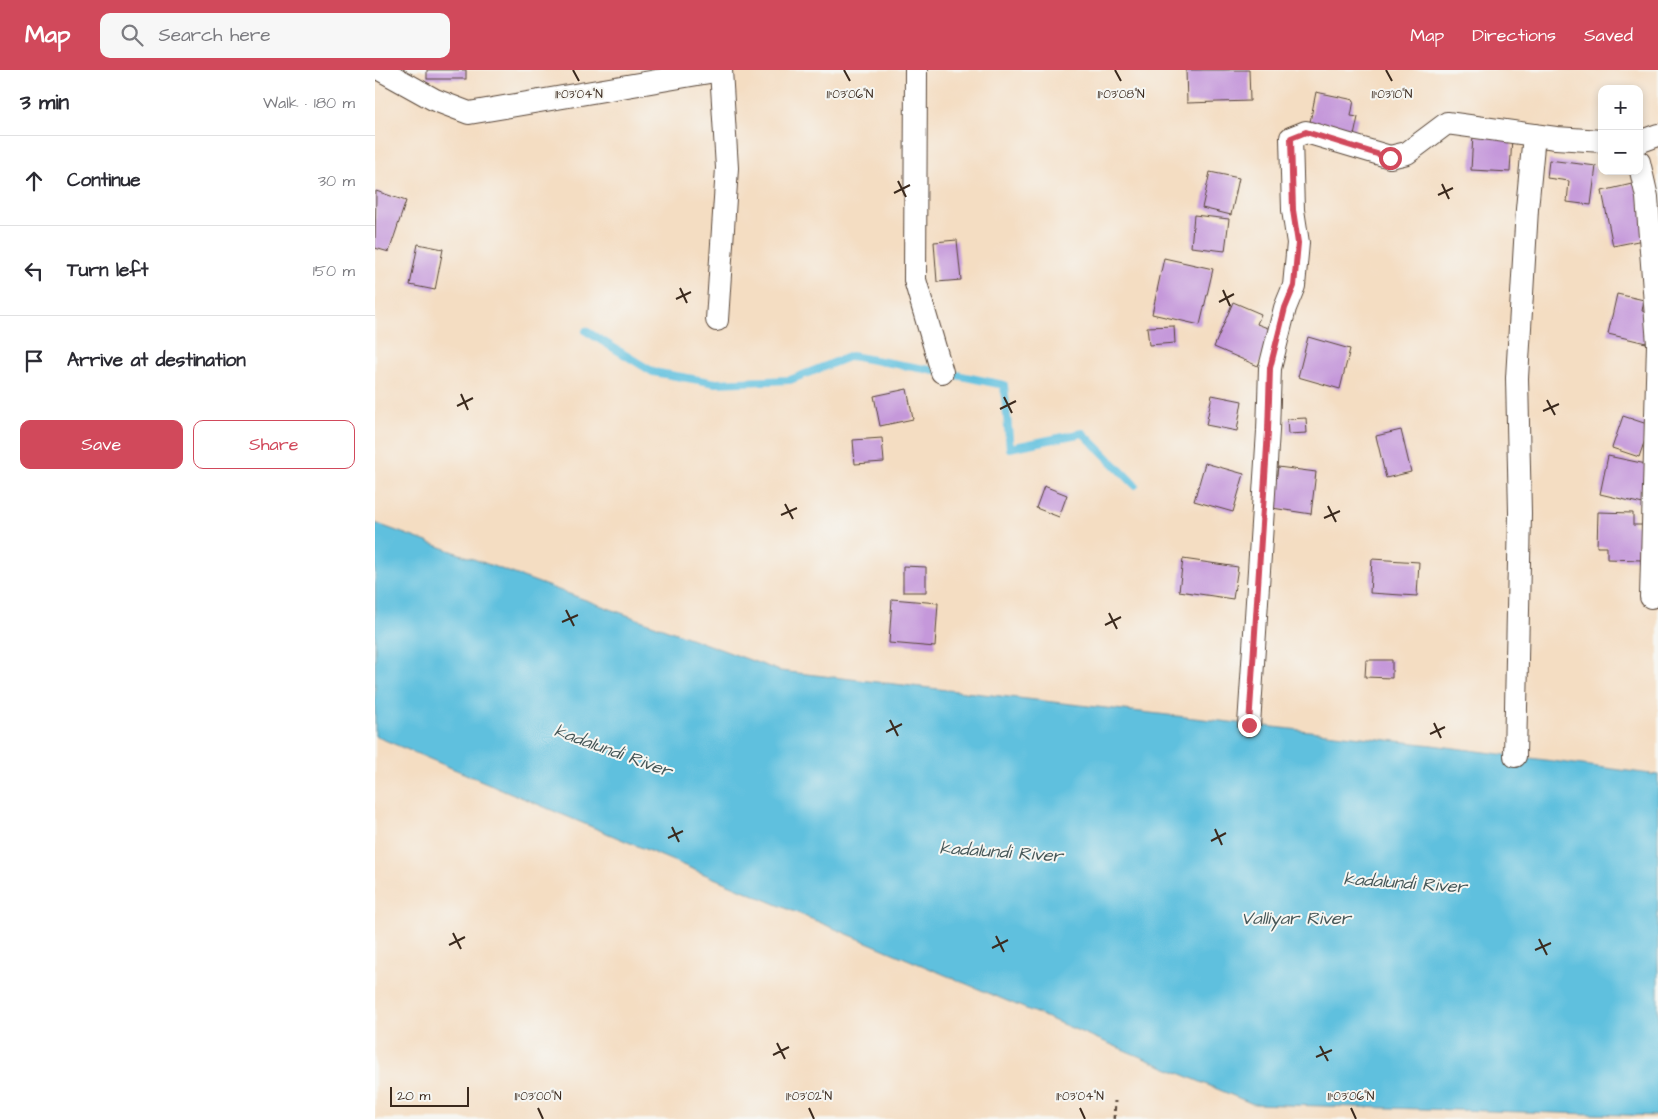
<!DOCTYPE html>
<html lang="en">
<head>
<meta charset="utf-8">
<style>
	:root { --surface:#fff; --page:#f7f7f7; --text:#2b2b33; --muted:#7c7c81; --line:#e1e1e2; --accent:#d1495b }
	body { margin:0; font-family:"Architects Daughter",sans-serif; background:var(--page); color:var(--text) }
	.controls { position:absolute; right:15px; top:15px; display:grid; overflow:hidden; border-radius:10px; box-shadow:0 2px 8px #0003 }
	.controls button { width:45px; height:45px; display:grid; place-items:center; padding:0; border:0; border-bottom:1px solid var(--line); background:var(--surface); color:var(--text); font:25px sans-serif }
	.scale { position:absolute; left:15px; bottom:12px; width:79px; box-sizing:border-box; padding-left:5px; border:2px solid #3b2a1e; border-top:0; font-size:14px; line-height:18px; white-space:nowrap; color:#3b2a1e; -webkit-text-stroke:4px #f6f6f2; paint-order:stroke }
	.stop { position:absolute; width:15px; height:15px; margin:-11px; border:4px solid #d1495b; border-radius:50%; background:#fff }
	.stop.end { background:#d1495b; border-color:#fff; box-shadow:0 1px 5px #0008 }
	.list { margin:0; padding:0; list-style:none }
	h2 { display:flex; justify-content:space-between; align-items:center; height:65px; margin:0; padding:0 20px; font-size:21px }
	h2 small { font-size:16px; font-weight:400; color:var(--muted) }
	.list li { display:grid; grid-template-columns:32px 1fr auto; gap:15px; align-items:center; box-sizing:border-box; height:90px; padding:0 20px; border-top:1px solid var(--line) }
	.list b { display:block; font-size:19px; white-space:nowrap }
	.list em { font-size:16px; font-style:normal; color:var(--muted) }
	.actions { display:flex; gap:10px; padding:15px 20px }
	.actions a { flex:1; padding:11px 0; border:1px solid var(--accent); border-radius:10px; text-align:center; font-size:18px; color:var(--accent) }
	.actions .main { background:var(--accent); color:#fff }
	.icon { flex:none; width:28px; height:28px; fill:none; stroke:currentColor; stroke-width:2; stroke-linecap:round; stroke-linejoin:round }
	.map { position:relative; flex:none; width:1283px; height:1049px; overflow:hidden }
	header { display:flex; align-items:center; gap:30px; box-sizing:border-box; height:70px; padding:0 25px; background:var(--accent); color:#fff }
	header strong { font-size:24px }
	nav { display:flex; gap:28px; margin-inline-start:auto; font-size:18px }
	.search { width:350px; height:45px; background:var(--page); display:flex; align-items:center; gap:12px; box-sizing:border-box; padding:0 18px; border-radius:10px; color:var(--muted); font-size:19px }
	main { display:flex }
	aside { flex:1; background:var(--surface) }
	.map>svg:first-child { display:block }
</style>
</head>
<body>
<header>
<strong>Map</strong>
<div class="search"><svg class="icon" aria-label="search" viewBox="0 0 24 24"><circle cx="10" cy="10" r="6"/><path d="M15 15l6 6"/></svg>Search here</div>
<nav><a>Map</a><a>Directions</a><a>Saved</a></nav>
</header>
<main>
<aside>
<h2>3 min<small>Walk · 180 m</small></h2>
<ul class="list">
<li><svg class="icon" aria-label="ahead" viewBox="0 0 24 24"><path d="M12 20V5M6 11l6-6 6 6"/></svg><div><b>Continue</b></div><em>30 m</em></li>
<li><svg class="icon" aria-label="left" viewBox="0 0 24 24"><path d="M17 20v-9H6M10 6l-5 5 5 5"/></svg><div><b>Turn left</b></div><em>150 m</em></li>
<li><svg class="icon" aria-label="arrive" viewBox="0 0 24 24"><path d="M6 21V4h12l-3 4 3 4H6"/></svg><div><b>Arrive at destination</b></div></li>
</ul>
<div class="actions"><a class="main">Save</a><a>Share</a></div>
</aside>
<div class="map">
<svg width="1283" height="1049" viewBox="0 0 1283 1049">
	<rect width="100%" height="100%" fill="#f6f6f2"/>
	<filter id="ink" filterUnits="userSpaceOnUse"><feTurbulence type="fractalNoise" baseFrequency=".02" numOctaves="2"/><feDisplacementMap in="SourceGraphic" scale="10" xChannelSelector="R" yChannelSelector="G"/><feConvolveMatrix kernelMatrix="1 2 1 2 8 2 1 2 1" color-interpolation-filters="sRGB"/></filter>
	<filter id="wash" filterUnits="userSpaceOnUse"><feTurbulence type="fractalNoise" baseFrequency=".0096" numOctaves="4" result="noise"/><feDisplacementMap in="SourceGraphic" scale="20" xChannelSelector="R" yChannelSelector="G"/><feGaussianBlur stdDeviation="1.12" result="paint"/><feColorMatrix in="noise" values="0 0 0 0 0 0 0 0 0 0 0 0 0 0 0 0 0 1.4 0 .05"/><feComposite in="paint" operator="in"/></filter>
	<g filter="url(#wash)">
		<rect width="100%" height="100%" fill="#f4ddc2"/>
		<path fill="#5fc0de" stroke="#4d757e" d="M 0,453 L 405,601 L 1057,675 L 1283,705 L 1283,1046 L 878,1034 L 0,666 Z"/>
		<g fill="none" stroke-linecap="round" stroke-linejoin="round">
			<path stroke="#5fc0de" stroke-width="8" d="M 211,261 L 278,302 L 341,313 L 415,310 L 476,286 L 567,302 L 629,315 L 635,378 L 708,363 L 760,415"/>
		</g>
		<g id="blocks">
			<g fill="#c598da">
				<rect x="52" y="0" width="39" height="9"/>
				<path d="M 811,0 L 874,0 L 875,31 L 812,33 Z"/>
				<path d="M 941,22 L 979,30 L 976,46 L 983,47 L 979,66 L 934,57 Z"/>
				<path d="M 1098,65 L 1137,67 L 1135,102 L 1096,100 Z"/>
				<path d="M 1174,90 L 1221,96 L 1216,135 L 1192,132 L 1194,111 L 1172,108 Z"/>
				<path d="M 835,102 L 864,108 L 856,145 L 827,138 Z"/>
				<path d="M 1261,113 L 1273,169 L 1238,176 L 1227,121 Z"/>
				<path d="M 1,121 L 31,131 L 14,182 L 0,178 Z"/>
				<path d="M 819,145 L 854,149 L 850,181 L 816,177 Z"/>
				<path d="M 582,170 L 586,210 L 562,212 L 559,172 Z"/>
				<path d="M 43,174 L 68,179 L 60,220 L 35,215 Z"/>
				<path d="M 789,188 L 838,199 L 825,255 L 777,244 Z"/>
				<path d="M 1242,224 L 1269,230 L 1267,241 L 1277,243 L 1271,273 L 1233,264 Z"/>
				<path d="M 858,232 L 886,244 L 882,254 L 898,260 L 883,296 L 839,277 Z"/>
				<path d="M 799,256 L 800,273 L 774,275 L 772,257 Z"/>
				<path d="M 933,267 L 975,279 L 965,319 L 923,307 Z"/>
				<path d="M 532,319 L 538,349 L 505,356 L 499,326 Z"/>
				<path d="M 837,325 L 867,331 L 862,361 L 831,355 Z"/>
				<path d="M 1248,346 L 1275,355 L 1264,387 L 1237,378 Z"/>
				<path d="M 931,348 L 932,363 L 913,364 L 912,349 Z"/>
				<path d="M 1026,360 L 1036,402 L 1011,408 L 1001,366 Z"/>
				<path d="M 507,368 L 509,392 L 480,394 L 478,370 Z"/>
				<path d="M 1233,386 L 1276,395 L 1268,434 L 1225,424 Z"/>
				<path d="M 830,393 L 869,404 L 858,442 L 819,431 Z"/>
				<path d="M 903,397 L 941,402 L 936,444 L 897,438 Z"/>
				<path d="M 669,416 L 692,425 L 684,447 L 661,438 Z"/>
				<path d="M 1223,442 L 1258,443 L 1258,455 L 1267,455 L 1266,490 L 1232,489 L 1232,477 L 1222,477 Z"/>
				<path d="M 808,489 L 863,497 L 858,529 L 804,521 Z"/>
				<path d="M 997,489 L 1044,492 L 1042,526 L 995,523 Z"/>
				<path d="M 528,496 L 551,497 L 551,522 L 528,522 Z"/>
				<path d="M 517,529 L 563,533 L 560,577 L 514,573 Z"/>
				<path d="M 991,590 L 1017,590 L 1017,608 L 990,607 Z"/>
			</g>
		</g>
	</g>
	<g filter="url(#ink)">
		<use href="#blocks" fill-opacity="0" stroke="#574537" stroke-width="1"/>
		<g fill="none" stroke-linecap="round" stroke-linejoin="round">
			<defs>
				<g id="minor">
					<path d="M 6,0 L 60,30 L 94,43 L 346,0"/>
					<path d="M 541,0 L 540,210 L 567,302"/>
					<path d="M 1264,72 L 1283,65"/>
					<path d="M 1264,92 L 1272,127 L 1283,274 L 1276,527"/>
					<path d="M 342,250 L 352,98 L 346,0"/>
					<path d="M 874,655 L 893,361 L 895,298 L 910,238 L 919,216 L 923,173 L 918,140 L 916,68 L 931,62 L 1015,87 L 1032,83 L 1072,53 L 1181,68 L 1227,71"/>
					<path d="M 1140,686 L 1145,443 L 1142,308 L 1152,139 L 1159,65"/>
				</g>
			</defs>
			<use href="#minor" stroke="#574537" stroke-width="24"/>
			<path stroke="#574537" stroke-width="3" stroke-dasharray="4 4" stroke-linecap="butt" d="M 739,1049 L 740,1031"/>
			<use href="#minor" stroke="#fff" stroke-width="22"/>
		</g>
	</g>
	<g fill="none" stroke-linecap="round" stroke-linejoin="round" filter="url(#ink)">
		<path stroke="#d1495b" stroke-width="6" d="M 874,655 L 893,361 L 895,298 L 910,238 L 919,216 L 923,173 L 918,140 L 916,68 L 931,62 L 1015,88"/>
	</g>
	<path fill="none" stroke="#3b2a1e" stroke-width="2" d="M 198,0 L 204,11M 469,0 L 475,11M 740,0 L 746,11M 1011,0 L 1017,11M 523,111 L 531,127M 1067,114 L 1074,129M 519,123 L 535,115M 1063,125 L 1078,118M 305,218 L 312,233M 848,220 L 855,236M 301,229 L 316,222M 844,232 L 859,224M 86,324 L 93,340M 629,327 L 637,343M 1172,330 L 1180,345M 82,336 L 98,328M 625,339 L 641,331M 1168,341 L 1184,334M 410,434 L 418,449M 953,436 L 961,452M 406,445 L 422,438M 949,448 L 965,441M 191,540 L 199,556M 734,543 L 742,559M 187,552 L 203,545M 730,555 L 746,547M 515,650 L 523,666M 1059,653 L 1066,668M 511,662 L 527,654M 1055,664 L 1070,657M 297,757 L 304,772M 840,759 L 847,775M 293,768 L 308,761M 836,771 L 851,763M 78,863 L 86,879M 621,866 L 629,882M 1164,869 L 1172,885M 74,875 L 90,867M 617,878 L 633,870M 1160,880 L 1176,873M 402,973 L 410,989M 945,976 L 953,991M 398,985 L 414,977M 941,987 L 957,980M 163,1038 L 168,1049M 434,1038 L 439,1049M 705,1038 L 710,1049M 976,1038 L 981,1049"/>
	<g text-anchor="middle" dominant-baseline="central" stroke-width="4" stroke-linejoin="round" paint-order="stroke">
		<g font-size="18" font-style="italic" fill="#465758" stroke="#f6f6f2">
			<text transform="translate(238 681) rotate(20)">kadalundi River</text>
			<text transform="translate(626 782) rotate(4)">kadalundi River</text>
			<text transform="translate(1030 813) rotate(4)">kadalundi River</text>
			<text x="921" y="848">Valliyar River</text>
		</g>
	</g>
	<g font-size="12" text-anchor="middle" fill="#3b2a1e" stroke="#f6f6f2" stroke-width="4" stroke-linejoin="round" paint-order="stroke">
		<text x="204" y="28">11°03'04"N</text>
		<text x="475" y="28">11°03'06"N</text>
		<text x="746" y="28">11°03'08"N</text>
		<text x="1017" y="28">11°03'10"N</text>
		<text x="163" y="1030">11°03'00"N</text>
		<text x="434" y="1030">11°03'02"N</text>
		<text x="705" y="1030">11°03'04"N</text>
		<text x="976" y="1030">11°03'06"N</text>
	</g>
</svg>
<div class="controls">
<button>+</button>
<button>−</button>
</div>
<div class="scale">20 m</div>
<div class="stop" style="left:1015px;top:88px"></div>
<div class="stop end" style="left:874px;top:655px"></div>
</div>
</main>
</body>
</html>
